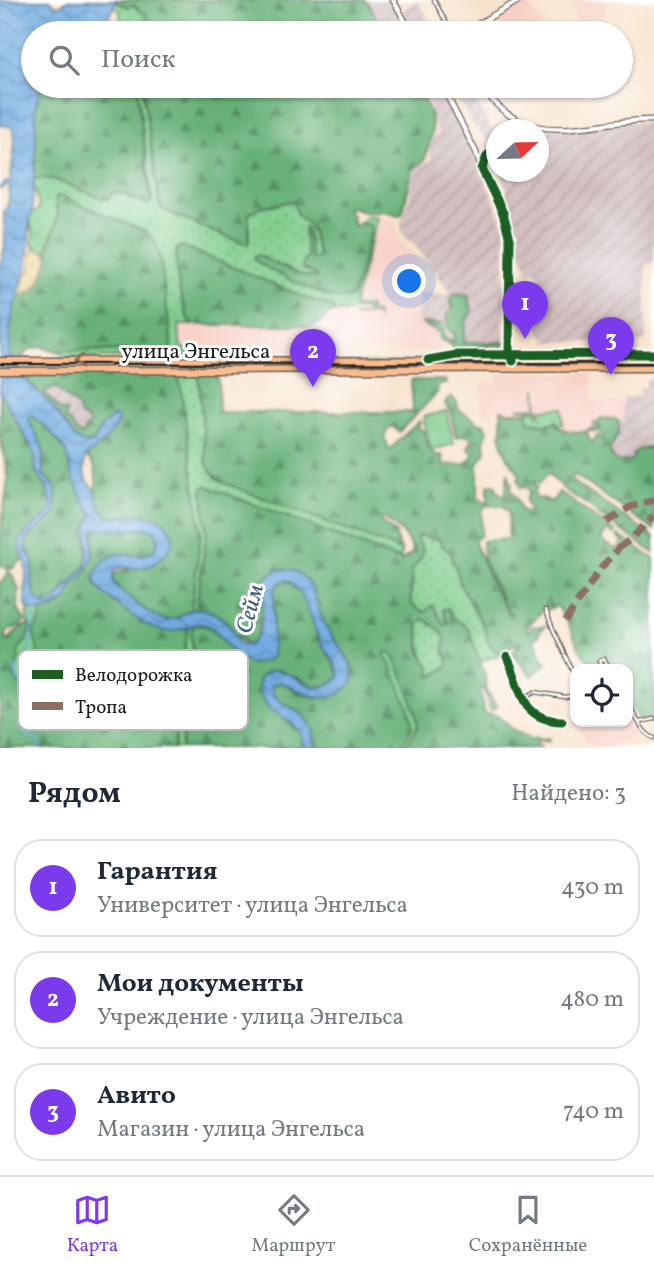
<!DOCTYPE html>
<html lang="ru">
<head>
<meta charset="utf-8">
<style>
	:root { --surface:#fff; --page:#f6f6f7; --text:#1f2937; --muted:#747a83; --line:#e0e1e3; --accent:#7c3aed }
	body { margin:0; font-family:Vollkorn,serif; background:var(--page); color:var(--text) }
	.controls { position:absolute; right:21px; bottom:21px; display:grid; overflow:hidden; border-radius:14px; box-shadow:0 2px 5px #0004 }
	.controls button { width:63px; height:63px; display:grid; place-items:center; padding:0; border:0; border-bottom:2px solid var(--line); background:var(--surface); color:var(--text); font:35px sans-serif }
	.compass { position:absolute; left:486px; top:119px; width:63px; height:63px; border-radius:50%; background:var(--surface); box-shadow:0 2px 5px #0004; rotate:68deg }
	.you { position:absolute; left:410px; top:282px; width:24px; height:24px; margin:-18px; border:5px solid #fff; border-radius:50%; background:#1a73e8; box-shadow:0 0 0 10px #1a73e833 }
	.badge { display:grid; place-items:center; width:46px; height:46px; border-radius:50%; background:var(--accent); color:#fff; font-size:23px; font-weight:700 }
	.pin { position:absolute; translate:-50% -58px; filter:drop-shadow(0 2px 4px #0008) }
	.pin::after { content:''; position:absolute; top:37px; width:24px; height:21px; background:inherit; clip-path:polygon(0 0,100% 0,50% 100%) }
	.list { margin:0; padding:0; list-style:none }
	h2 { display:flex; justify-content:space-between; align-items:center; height:91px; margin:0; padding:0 28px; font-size:30px }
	h2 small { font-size:23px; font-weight:400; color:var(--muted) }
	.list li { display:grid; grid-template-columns:46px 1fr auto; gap:21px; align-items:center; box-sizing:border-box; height:98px; margin:0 14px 14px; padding:0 14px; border:2px solid var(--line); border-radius:28px }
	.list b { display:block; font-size:26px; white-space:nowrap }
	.list p { margin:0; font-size:23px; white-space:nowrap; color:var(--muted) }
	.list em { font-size:23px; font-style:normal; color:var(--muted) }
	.icon { flex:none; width:38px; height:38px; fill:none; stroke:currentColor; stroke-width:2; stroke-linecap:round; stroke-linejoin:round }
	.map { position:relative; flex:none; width:654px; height:748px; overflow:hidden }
	.search { position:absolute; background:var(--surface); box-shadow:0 2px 5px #0004; left:21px; right:21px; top:21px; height:77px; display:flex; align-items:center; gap:18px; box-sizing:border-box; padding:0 24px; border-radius:38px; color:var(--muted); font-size:26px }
	.sheet { height:427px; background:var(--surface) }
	nav { display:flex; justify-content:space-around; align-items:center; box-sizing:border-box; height:98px; border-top:2px solid var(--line); background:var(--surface); font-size:19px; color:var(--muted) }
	nav a { display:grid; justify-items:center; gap:4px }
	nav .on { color:var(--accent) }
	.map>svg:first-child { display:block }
</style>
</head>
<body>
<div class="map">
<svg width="654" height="748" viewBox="0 0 654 748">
	<defs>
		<pattern id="industrial-furrows" width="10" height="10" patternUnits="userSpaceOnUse" patternTransform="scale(1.75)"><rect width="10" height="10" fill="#d2bfc0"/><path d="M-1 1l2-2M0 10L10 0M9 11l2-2" fill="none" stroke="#b4a4a4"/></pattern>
		<pattern id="grass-dots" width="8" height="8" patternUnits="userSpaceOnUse" patternTransform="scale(1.75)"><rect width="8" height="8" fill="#81ce8d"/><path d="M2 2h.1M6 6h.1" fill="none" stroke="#6fb079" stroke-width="1.8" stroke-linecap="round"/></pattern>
		<pattern id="forest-firs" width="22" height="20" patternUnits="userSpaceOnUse" patternTransform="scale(1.75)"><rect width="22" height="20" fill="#68b178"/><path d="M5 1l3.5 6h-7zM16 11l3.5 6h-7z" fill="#558f62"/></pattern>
		<pattern id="wetland-marsh" width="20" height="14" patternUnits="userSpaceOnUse" patternTransform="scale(1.75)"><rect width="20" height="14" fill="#81ce8d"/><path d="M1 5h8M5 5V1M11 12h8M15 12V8" fill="none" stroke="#6fb079"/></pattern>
		<pattern id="sand-dots" width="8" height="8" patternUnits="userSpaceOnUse" patternTransform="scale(1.75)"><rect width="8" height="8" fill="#eeda9e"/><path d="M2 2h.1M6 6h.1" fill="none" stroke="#ccba88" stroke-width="1.8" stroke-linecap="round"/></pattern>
		<pattern id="water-waves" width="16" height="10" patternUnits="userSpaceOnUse" patternTransform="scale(1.75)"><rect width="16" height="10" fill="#6fabe0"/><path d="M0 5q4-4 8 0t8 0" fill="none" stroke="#5a8ab5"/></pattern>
	</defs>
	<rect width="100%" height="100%" fill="#fff"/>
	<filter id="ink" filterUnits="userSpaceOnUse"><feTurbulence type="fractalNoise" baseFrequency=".0143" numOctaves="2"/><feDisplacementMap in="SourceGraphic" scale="14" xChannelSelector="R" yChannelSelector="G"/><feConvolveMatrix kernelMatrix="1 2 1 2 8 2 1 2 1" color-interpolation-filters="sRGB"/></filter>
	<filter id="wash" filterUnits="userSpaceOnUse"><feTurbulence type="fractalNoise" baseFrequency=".00686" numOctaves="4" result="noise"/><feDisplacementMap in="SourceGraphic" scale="28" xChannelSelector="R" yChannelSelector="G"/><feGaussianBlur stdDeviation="1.57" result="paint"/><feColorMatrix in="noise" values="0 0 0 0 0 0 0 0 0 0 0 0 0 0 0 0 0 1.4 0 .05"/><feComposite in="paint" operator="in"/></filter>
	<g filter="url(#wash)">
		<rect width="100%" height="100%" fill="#f7e2cb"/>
		<g fill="#f7d1c7">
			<path d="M 574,0 L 605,0 L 604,20 L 596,23 L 603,24 L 603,33 L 575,33 Z"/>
			<path d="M 523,2 L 525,3 L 528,2 L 545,33 L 502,33 L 494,19 Z"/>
			<path d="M 378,217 L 396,221 L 399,239 L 422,265 L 423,268 L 417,311 L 420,323 L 439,333 L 437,341 L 444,346 L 444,351 L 182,352 L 180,326 L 322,322 L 327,313 L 343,313 L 347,307 L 353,307 Z"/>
			<path d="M 497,373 L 592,373 L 592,401 L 623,402 L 623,422 L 598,418 L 598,432 L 578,434 L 565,429 L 528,422 L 526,411 L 502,411 L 496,408 L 492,414 L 482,412 L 480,382 L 497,382 Z"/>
			<path d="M 628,715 L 635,736 L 608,748 L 591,747 L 584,738 L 577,722 L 628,722 Z"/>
		</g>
		<g fill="url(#industrial-furrows)">
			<path d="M 368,0 L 390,0 L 408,33 L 385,33 L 373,14 L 370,7 L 371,3 Z"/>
			<path d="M 417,1 L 437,33 L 415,33 L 410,25 L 402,10 Z"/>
			<path d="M 425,86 L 439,86 L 472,150 L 505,228 L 504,342 L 503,343 L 450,343 L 445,325 L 420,323 L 417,311 L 420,293 L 448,295 L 449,290 L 415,245 L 404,236 L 400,224 L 410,196 L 414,169 L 416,166 L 431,160 L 429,149 L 432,138 L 438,135 Z"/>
			<path d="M 451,86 L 469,86 L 496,138 L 489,141 L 474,126 Z"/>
			<path d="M 654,121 L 654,263 L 646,263 L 646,342 L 546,342 L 546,338 L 540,334 L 538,319 L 537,285 L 542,282 L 540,281 L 536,269 L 528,272 L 527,267 L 496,194 L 508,191 L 501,172 L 538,172 L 539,143 L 542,143 L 539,129 Z"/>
			<path d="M 654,372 L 654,446 L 636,451 L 633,454 L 632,460 L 618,462 L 612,457 L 610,450 L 616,437 L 619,435 L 619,422 L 623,422 L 623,398 L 640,396 L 640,388 L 646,388 L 646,380 L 652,380 L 653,389 Z"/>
			<path d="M 56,387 L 78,407 L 79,413 L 82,418 L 88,420 L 90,424 L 83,435 L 77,433 L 70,422 L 65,419 L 57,406 L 45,393 L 47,390 Z"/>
		</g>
		<g fill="url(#grass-dots)" stroke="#4e7554" stroke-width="2">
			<path d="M 115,1 L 134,5 L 142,13 L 146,13 L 147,20 L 142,33 L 121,33 L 120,11 L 113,7 Z"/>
			<path d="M 137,86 L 142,86 L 160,206 L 163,210 L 219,234 L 248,244 L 249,242 L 249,213 L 260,207 L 293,201 L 310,225 L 318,254 L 317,258 L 312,259 L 311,257 L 307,229 L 304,229 L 307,256 L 303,262 L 304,270 L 317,275 L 317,277 C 301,279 273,262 258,256 L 257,262 L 278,274 L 322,293 L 342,299 L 349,298 L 353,294 L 365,255 L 366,247 L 369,241 L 364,223 L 357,225 L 366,216 L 378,217 L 353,307 L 370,306 L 370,312 L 377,313 L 377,320 L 376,314 L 353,316 L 367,314 L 366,309 C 355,309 346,312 335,312 L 333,307 L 306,298 L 182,246 L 176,250 L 179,288 L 190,323 L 197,325 L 179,325 L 181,348 L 190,349 L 188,358 L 85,358 L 85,357 L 80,356 L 76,358 L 71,358 L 71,356 L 66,358 L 56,350 L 168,351 L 172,347 L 160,255 L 56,209 L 58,212 L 55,227 L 46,252 L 38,250 L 32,244 L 33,231 L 31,230 L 31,221 L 29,221 L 32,212 L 33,213 L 39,209 L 33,179 C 52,174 60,184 77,188 L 127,194 L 130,198 L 147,204 L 152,200 Z"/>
			<path d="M 196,363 L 406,363 L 408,364 L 406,366 C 325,366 243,367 162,367 L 160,365 L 162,364 Z"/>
			<path d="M 176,373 L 198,373 L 206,462 L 216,478 L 227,484 L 401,550 L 401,554 L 398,559 L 206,486 L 202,489 L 207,531 L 196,609 L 191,610 L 201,532 L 179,376 Z"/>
			<path d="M 537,388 L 538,415 L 541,412 L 540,409 C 545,410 555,408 563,408 L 563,424 L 557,424 L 557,421 L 546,424 L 529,422 L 527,410 L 533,411 L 534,409 L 519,409 L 519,408 L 537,407 Z"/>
			<path d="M 421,535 L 431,539 L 437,538 L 451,553 L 452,561 L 456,568 L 461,586 L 484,627 L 488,641 L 497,652 L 503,653 L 480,662 L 469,630 L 453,617 L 450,611 L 443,610 L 447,623 L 444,625 L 435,608 L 430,606 L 427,611 L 423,612 L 412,604 L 410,599 L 413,580 L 411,571 L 421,545 L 417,540 L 417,537 Z"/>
			<path d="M 426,619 L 440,630 L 445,639 L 444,650 L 448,662 L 447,666 L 433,676 L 430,671 L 431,668 C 419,655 421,641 418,624 L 422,620 Z"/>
			<path d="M 193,626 L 191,635 L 193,651 L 181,748 L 174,748 L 182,666 L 188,628 Z"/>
		</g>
		<g fill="url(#forest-firs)" stroke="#42664a" stroke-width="2" fill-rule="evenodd">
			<path d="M 115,0 L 364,0 L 368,3 L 384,33 L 142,33 L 147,20 L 146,13 L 142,13 L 134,5 L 128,7 L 119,4 Z"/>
			<path d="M 41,86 L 137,86 L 151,202 L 147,204 C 135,199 126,193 113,192 L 108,199 C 81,195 61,174 33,179 L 36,142 L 35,107 Z"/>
			<path d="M 142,86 L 424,86 L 423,98 L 431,115 L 432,132 L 425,159 L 413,169 L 402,214 L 398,215 L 385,211 L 364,212 L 356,208 L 349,207 L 347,209 L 353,216 L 353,225 L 368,223 L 371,227 C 371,236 367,241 366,249 C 362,264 358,280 353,295 C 349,298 349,299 343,299 C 322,298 273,272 255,260 L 254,257 L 258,255 C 273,262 301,279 317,277 L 316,275 L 304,269 L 302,267 L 304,260 L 307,256 L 304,229 L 305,226 L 307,229 L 311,257 L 313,259 L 317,258 L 318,254 L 310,225 L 298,216 L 293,201 L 260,207 L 249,213 L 249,242 L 248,244 L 219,234 L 163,210 L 160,206 Z"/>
			<path d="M 57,196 L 63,197 L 146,232 C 154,238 157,246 160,255 L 172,347 L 168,351 L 55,350 L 46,349 L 42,346 C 34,349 25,348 23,358 L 10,358 C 8,337 10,314 18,295 C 39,293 42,274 49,257 L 46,252 L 55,227 L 58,212 L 55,200 Z"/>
			<path d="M 182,246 L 306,298 L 333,307 L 335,312 L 328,314 C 322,324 312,330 300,325 L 197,325 L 190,323 C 181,308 173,264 178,247 Z"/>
			<path d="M 455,293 L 468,295 L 472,310 L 467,319 L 463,342 L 504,342 L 503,347 L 489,345 L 489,347 L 464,347 L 455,349 L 451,345 L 439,339 L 440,333 L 420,323 L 442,324 L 446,340 L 453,340 L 455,338 L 455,333 L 450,331 C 445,323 444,313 453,308 C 450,299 448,303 455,293 Z"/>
			<path d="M 92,372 L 176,373 L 179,376 L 201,532 L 191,610 C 183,614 175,621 165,620 C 153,618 118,591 113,580 L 113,575 C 131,564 147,572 163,556 C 169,550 176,540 171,532 C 162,516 144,514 128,516 C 123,516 117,519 112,517 C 110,517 103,512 103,511 C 90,498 99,482 95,469 C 94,465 89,459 86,455 L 98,447 L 118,423 L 99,430 L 95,440 L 86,444 L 76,439 L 51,405 L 20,374 L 70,373 C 77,376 85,376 92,372 ZM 55,387 L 78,407 L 80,416 L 88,420 L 90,424 L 84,430 L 83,435 L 77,433 L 70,422 L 65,419 L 67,411 L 60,410 L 45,393 L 47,390 L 51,390 Z"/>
			<path d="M 198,373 L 218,373 L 219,412 L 413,412 L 411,380 L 445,380 L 446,384 L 439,385 L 437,388 L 438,392 L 399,432 L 393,426 L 387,430 L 387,431 L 384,437 L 388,445 L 386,448 L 389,450 L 419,421 L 420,424 L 417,428 L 423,430 L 429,449 L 438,456 L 442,455 L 444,465 C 461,464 465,469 474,453 L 468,449 L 471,441 L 476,444 L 478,441 L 465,435 L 456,437 L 450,412 L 445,404 L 447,400 L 452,397 L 458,404 L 457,408 L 480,424 L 483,423 L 488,432 L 484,440 L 486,452 L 478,463 L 478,497 L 486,502 L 487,506 L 482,509 L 481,535 L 475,540 L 475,544 L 495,590 L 510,616 L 512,613 L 507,610 L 483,559 L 482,541 L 508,539 L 509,512 L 503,506 L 490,506 L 488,504 L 488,485 L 494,484 L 496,486 L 497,491 L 505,497 L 508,472 L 512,487 L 510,489 L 517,499 L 521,510 L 525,512 L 530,510 C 526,503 524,500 530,493 L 527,487 L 521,488 L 518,480 L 520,477 C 518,468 515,468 510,462 C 506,456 503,445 501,438 L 500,434 L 502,429 L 501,410 L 502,410 L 507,412 L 527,412 L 529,422 L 546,425 L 555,423 C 563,432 574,433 585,431 L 587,433 L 590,441 L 593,441 L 598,435 L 601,440 L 603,440 L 599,425 L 598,432 L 588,431 L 588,429 L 594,428 L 594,423 L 599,423 L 599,420 L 601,418 L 615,419 L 619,422 L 619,435 L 616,437 L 610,450 L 612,457 L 618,462 L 632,460 C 634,448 644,448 654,446 L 654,530 L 575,475 L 572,476 L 573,482 L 654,537 L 654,553 L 598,514 L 594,509 L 562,488 L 562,486 L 552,478 L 551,475 L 547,475 L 539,484 L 536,481 L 534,483 L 537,487 L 534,492 L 537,499 L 543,498 L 552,502 L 559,492 L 615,532 L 613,534 L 607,530 L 601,540 L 617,550 L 623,541 L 617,537 L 618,535 L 654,559 L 654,718 L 640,720 L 628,701 L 628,669 L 610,669 L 604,657 L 595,663 L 590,662 C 579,652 579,647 572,632 C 568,623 562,615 558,606 L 542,611 L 526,628 L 529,632 L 531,627 L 546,626 L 539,632 L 539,636 L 533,639 L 539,648 L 541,657 L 547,663 L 545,666 L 531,676 L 513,654 L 515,649 L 522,641 L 509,647 L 503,653 L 497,652 L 494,650 L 488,641 L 484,627 L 461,586 L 456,568 L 452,561 L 451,553 L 442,546 L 440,540 L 437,538 L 431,539 L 421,535 L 417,537 L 417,540 C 428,554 421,559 411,571 C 413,580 408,600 413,605 C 416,608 420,609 423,612 L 427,611 L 430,606 L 433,605 L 444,625 L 447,622 L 443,609 L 448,608 L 453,617 L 467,627 L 469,630 L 485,675 L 487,691 L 497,707 L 492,710 L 490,709 L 483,687 L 480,690 L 484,712 L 486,714 C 502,714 503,723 515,731 C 520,735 526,735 530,738 L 530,741 L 536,737 L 539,739 L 549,738 L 550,740 L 548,742 L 536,740 L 535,743 L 541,748 L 315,748 L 313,730 L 300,712 L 277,699 L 272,693 L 271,685 C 282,679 289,688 300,692 C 306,695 312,696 318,698 L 354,675 L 352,667 C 345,653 333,641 325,626 C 314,604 315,571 283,569 L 263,587 C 263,606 265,635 248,646 L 240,639 L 237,640 C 229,623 216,609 196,609 L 207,531 L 202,489 L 206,486 L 397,559 L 401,554 L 401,561 L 413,552 C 409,537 396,527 384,518 L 382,518 L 381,520 L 384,525 L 396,533 L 396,539 L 401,550 L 227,484 C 216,478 211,474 206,462 ZM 424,619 L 440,630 L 445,639 L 444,650 L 448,662 L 447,667 L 433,676 L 431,674 C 431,665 429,666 425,660 C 418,651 420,635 418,625 Z"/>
			<path d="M 0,392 L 35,454 L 35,470 L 47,488 L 52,505 C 48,521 25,526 19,546 L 23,558 L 15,567 L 8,570 L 5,567 L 0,567 L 1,529 L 8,479 L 0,435 Z"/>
			<path d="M 31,415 L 48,429 L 66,450 L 72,476 L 82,498 L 93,515 L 87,526 L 88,552 L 86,566 L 57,599 L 46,605 L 40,603 L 36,597 L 32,583 L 33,562 L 26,551 L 25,544 L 27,539 L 53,516 L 52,482 L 43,475 L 44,455 L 29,420 L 29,417 Z"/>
			<path d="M 100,527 C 108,529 116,531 124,530 C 139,530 165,521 156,547 C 133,568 121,540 97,569 L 111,600 L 141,621 L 167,631 L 188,628 L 182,666 L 174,748 L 0,748 L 0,582 L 5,579 L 7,574 L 9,572 C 16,576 14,583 19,588 L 18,609 L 25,621 L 17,627 L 8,631 L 5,636 L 9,639 L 21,627 L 28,625 L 27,614 L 29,610 C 42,611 57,611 66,600 C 70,596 69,590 73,585 C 81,576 89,570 92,558 C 95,547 90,533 100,527 Z"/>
			<path d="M 284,581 C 310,587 311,623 321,642 C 326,653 334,661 339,672 C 338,679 337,682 330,684 C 309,692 305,677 289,675 C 280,674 270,676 261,677 L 288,722 L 302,734 L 303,748 L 181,748 L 193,651 L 191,635 L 193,626 C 223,618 226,666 257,662 C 263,662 268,660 272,656 L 274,591 L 276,586 Z"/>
		</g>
		<g fill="url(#wetland-marsh)" stroke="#4e7554" stroke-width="2">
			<path d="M 29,610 L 40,612 C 42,621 38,625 33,630 C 36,651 44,653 28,670 L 28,685 L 23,687 L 16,682 L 14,673 L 18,661 L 19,649 L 26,641 L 31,628 C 27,623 26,616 29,610 Z"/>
			<path d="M 386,652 L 391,653 C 398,662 420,715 417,726 C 415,733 408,744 402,748 L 400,746 C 406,740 410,734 412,726 C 414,715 392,668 385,656 Z"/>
		</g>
		<path fill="url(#sand-dots)" stroke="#857b5d" stroke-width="2" d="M 34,248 L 46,252 L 49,257 C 43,275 40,293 18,295 L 25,274 L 29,273 L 32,251 Z"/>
		<path fill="#81ce8d" stroke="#4e7554" stroke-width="2" d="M 446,411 L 454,444 L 431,450 L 423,417 Z"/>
		<path fill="url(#water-waves)" stroke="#46647e" stroke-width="2" fill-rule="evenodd" d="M 2,0 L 50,0 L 55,5 L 59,6 L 68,0 L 115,0 L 115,3 L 109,18 L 92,33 L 33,33 L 33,86 L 41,86 L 35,107 L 36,142 L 32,212 L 29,221 L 29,243 L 25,274 L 14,308 L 10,329 L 10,357 L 22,376 L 51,405 L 76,439 L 86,444 L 92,443 L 95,440 L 102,426 L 114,416 L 118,418 C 117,433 99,447 86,456 C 85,461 84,466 84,472 C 85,479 88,481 92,486 C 99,496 95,511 111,517 C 116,519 122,517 127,516 C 141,514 159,514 168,526 C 170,529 172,533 173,536 C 174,547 163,557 155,563 C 140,574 125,563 114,571 L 113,580 L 115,585 C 125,595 155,621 169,620 C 177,619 183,614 189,611 C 203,605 219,614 228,624 C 233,630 235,637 239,643 L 248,646 C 270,631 257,598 267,577 C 277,568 290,566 301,575 C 318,588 316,610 326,627 C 333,640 348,654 352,668 C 354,675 354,682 348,687 C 325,710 302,690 279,682 L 271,685 C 274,707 302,706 311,725 C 315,732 315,740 315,748 L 303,748 C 303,743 304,737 300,732 C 288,715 264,713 259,690 C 257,684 258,679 263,675 C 282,660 300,687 319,687 C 324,687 330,684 335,682 L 339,676 C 338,663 326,653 320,641 C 310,620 309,598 289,581 C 282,579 277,584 274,591 L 272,657 C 232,682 229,629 203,624 C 195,623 182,631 172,631 C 162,632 150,627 142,622 C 133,616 100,593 96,585 C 90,571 106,557 118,554 C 132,551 140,562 154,549 C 156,547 158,544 158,540 C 158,521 134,530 123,530 C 114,530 105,527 96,529 L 93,534 L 93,554 L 90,564 L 84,575 L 72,586 L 67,600 L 53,608 L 40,612 L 27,608 C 21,589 29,581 25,564 C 23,554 15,548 22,537 C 30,525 49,519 52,505 L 47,488 L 35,469 L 35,454 L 0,392 L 0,265 L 5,246 L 4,212 L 8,205 L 10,187 L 5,186 L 0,190 L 0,187 L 4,183 L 10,182 L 15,142 L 13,127 L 0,125 L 0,1 ZM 31,415 L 48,429 L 66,450 L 72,476 L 82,498 L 93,515 L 87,526 L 88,552 L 86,566 L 57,599 L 46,605 L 40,603 L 36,597 L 32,583 L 33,562 L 26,551 L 25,545 L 27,539 L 55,514 L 56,490 L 54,485 L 43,475 L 43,448 L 29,420 L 29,417 Z"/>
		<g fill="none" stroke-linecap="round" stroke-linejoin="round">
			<path stroke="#6fabe0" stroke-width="2" d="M 35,608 C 32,628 29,643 30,662 C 25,666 20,665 15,669 L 19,682 C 37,690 47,693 57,711 L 56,716 L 49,721 L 39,714 C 25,715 11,724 28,735 C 30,737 32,737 34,738 C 37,740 39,745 41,748"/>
		</g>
	</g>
	<g filter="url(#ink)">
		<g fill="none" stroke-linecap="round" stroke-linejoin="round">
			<defs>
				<g id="minor">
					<path d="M 434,0 L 452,33"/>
					<path d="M 437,358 L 457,355 L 654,354"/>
					<path d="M 546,610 L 553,629 L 575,677"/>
					<path d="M 507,657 C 523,688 518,720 562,721"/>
					<path d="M 604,659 L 610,669"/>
					<path d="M 602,669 L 599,661 L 604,659"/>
					<path d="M 524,698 L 535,692 L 565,697 L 575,695"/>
					<path d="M 628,702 C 635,714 641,733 654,738"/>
					<path d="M 640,722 L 654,719"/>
				</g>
				<g id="tertiary">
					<path d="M 393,0 L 412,33"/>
					<path d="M 462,33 L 520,0"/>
					<path d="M 442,86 L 476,152 L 481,167"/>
					<path d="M 482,86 C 525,155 590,119 654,120"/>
					<path d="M 496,147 L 487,156 L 482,169 L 503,213 L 510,239 L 509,355 L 513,360"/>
				</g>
				<g id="primary">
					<path d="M 0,361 L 654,360"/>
					<path d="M 0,371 L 654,368"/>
				</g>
			</defs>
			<use href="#minor" stroke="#696159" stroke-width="5"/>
			<use href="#tertiary" stroke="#696159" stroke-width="7"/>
			<use href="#primary" stroke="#696159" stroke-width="9"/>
			<use href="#minor" stroke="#fff" stroke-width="2.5"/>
			<use href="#tertiary" stroke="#fff" stroke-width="4.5"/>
			<use href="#primary" stroke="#fbbb8c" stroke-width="6"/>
			<path stroke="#1c1c1c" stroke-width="2" d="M 0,364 L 654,363"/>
			<g stroke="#8d6e63" stroke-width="7" stroke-dasharray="14 7" stroke-linecap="butt">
				<path d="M 607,522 L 630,507 L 654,500"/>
				<path d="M 617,549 L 631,539 L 654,516"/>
				<path d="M 565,621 L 601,568 L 618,549"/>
			</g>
			<defs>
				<g id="cycleway">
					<path d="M 496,147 L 487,156 L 482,169 L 503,213 L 510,239 L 509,355 L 513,361"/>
					<path d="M 428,360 L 457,355 L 654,354"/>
					<path d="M 507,657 C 523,688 518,720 562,721"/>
				</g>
			</defs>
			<use href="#cycleway" stroke="#fff" stroke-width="13"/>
			<use href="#cycleway" stroke="#1b5e20" stroke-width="9"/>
		</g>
		<defs><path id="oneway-chevron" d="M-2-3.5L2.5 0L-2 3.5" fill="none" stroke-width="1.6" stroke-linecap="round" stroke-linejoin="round" transform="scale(1.75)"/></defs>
		<use stroke="#8c6c54" href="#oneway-chevron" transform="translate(79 361) rotate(-180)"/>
	</g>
	<g text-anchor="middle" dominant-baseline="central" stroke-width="6" stroke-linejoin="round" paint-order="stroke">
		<g font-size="21" fill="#1c1c1c" stroke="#fff">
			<text x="196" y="352">улица Энгельса</text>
		</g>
		<g font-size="23" font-style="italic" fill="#415c74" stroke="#fff">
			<text transform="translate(251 609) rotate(-75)">Сейм</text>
		</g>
	</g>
	<rect x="18" y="650" width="230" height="80" rx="10" fill="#fff" stroke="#bbb" stroke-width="2"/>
	<rect x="32" y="670" width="31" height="9" fill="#1b5e20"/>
	<rect x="32" y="702" width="31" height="8" fill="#8d6e63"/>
	<g font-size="19" fill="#1c1c1c">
		<text x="75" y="681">Велодорожка</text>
		<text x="75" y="713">Тропа</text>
	</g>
</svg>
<div class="controls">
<button><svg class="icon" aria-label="locate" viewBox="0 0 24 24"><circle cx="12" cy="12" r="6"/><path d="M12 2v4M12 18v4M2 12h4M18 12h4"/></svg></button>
</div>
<svg class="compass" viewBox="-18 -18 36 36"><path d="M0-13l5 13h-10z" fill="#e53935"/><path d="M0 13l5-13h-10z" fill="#747a83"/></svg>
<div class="you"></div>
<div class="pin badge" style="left:525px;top:339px">1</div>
<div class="pin badge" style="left:313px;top:387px">2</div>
<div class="pin badge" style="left:611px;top:375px">3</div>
<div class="search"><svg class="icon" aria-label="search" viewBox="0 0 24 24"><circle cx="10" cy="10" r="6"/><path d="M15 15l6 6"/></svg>Поиск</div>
</div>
<section class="sheet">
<h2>Рядом<small>Найдено: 3</small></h2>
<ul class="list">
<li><span class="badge">1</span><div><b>Гарантия</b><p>Университет · улица Энгельса</p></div><em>430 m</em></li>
<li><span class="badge">2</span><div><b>Мои документы</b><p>Учреждение · улица Энгельса</p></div><em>480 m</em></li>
<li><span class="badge">3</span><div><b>Авито</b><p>Магазин · улица Энгельса</p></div><em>740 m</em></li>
</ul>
</section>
<nav>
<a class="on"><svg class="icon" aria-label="map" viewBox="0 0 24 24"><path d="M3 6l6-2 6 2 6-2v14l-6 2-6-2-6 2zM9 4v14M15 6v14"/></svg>Карта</a>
<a><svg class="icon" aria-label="directions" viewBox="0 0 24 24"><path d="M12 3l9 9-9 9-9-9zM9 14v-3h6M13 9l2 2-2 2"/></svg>Маршрут</a>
<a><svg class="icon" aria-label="saved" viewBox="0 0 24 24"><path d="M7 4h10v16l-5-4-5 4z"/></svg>Сохранённые</a>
</nav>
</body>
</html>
